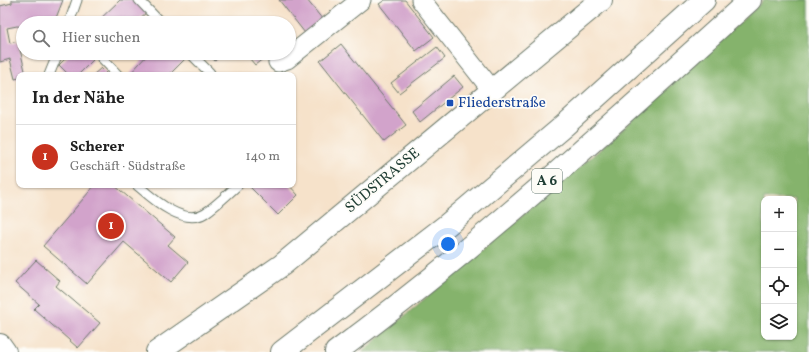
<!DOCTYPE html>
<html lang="de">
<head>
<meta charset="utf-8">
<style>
	:root { --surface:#fff; --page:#f6f6f6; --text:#222; --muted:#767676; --line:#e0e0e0; --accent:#c8321e }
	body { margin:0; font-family:Vollkorn,serif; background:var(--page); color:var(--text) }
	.controls { position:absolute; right:12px; bottom:12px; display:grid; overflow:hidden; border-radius:8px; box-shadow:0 1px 3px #0004 }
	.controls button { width:36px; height:36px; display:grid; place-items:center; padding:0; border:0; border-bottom:1px solid var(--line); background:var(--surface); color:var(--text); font:20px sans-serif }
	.you { position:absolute; left:448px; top:244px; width:14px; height:14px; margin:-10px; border:3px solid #fff; border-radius:50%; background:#1a73e8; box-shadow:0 0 0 6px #1a73e833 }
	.badge { display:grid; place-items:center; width:26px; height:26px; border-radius:50%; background:var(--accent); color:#fff; font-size:13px; font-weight:700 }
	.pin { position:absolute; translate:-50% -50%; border:2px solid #fff; box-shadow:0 1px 4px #0006 }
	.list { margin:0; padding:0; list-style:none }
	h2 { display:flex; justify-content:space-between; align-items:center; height:52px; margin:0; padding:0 16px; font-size:17px }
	h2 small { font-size:13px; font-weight:400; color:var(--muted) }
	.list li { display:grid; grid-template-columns:26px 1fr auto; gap:12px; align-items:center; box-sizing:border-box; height:64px; padding:0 16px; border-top:1px solid var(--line) }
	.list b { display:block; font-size:15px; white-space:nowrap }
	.list p { margin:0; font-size:13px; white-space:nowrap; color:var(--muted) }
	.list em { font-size:13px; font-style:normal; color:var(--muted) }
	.icon { flex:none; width:22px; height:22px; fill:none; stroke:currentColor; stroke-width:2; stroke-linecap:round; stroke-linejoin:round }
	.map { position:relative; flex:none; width:809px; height:352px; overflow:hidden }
	.search { position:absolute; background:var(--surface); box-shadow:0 1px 3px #0004; left:16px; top:16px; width:280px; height:44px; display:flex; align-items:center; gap:10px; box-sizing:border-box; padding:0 14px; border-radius:22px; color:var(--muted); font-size:15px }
	.panel { position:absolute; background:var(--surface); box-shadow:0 1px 3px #0004; left:16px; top:72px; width:280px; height:116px; border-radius:8px }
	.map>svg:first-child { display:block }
</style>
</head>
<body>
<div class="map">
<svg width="809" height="352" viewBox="0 0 809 352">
	<rect width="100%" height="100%" fill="#fdfcf7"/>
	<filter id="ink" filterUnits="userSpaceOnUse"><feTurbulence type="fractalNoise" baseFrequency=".025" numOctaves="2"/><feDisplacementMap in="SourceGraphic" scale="8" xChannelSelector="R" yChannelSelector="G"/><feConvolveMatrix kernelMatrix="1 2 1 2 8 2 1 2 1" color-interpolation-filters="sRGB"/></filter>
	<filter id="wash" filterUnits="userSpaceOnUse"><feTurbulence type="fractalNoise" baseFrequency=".012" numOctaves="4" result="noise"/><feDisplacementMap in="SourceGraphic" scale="16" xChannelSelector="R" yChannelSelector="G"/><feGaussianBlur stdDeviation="0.9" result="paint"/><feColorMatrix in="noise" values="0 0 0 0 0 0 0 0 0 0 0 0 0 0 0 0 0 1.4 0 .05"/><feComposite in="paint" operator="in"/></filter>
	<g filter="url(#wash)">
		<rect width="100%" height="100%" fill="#f6e2ca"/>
		<path fill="#85b36c" stroke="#527850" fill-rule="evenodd" d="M 764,0 L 809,0 L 809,352 L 362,352 L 617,135 ZM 764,199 L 794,199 L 794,337 L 764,337 Z"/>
		<g id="blocks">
			<g fill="#d2a3cb">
				<path d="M 12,0 L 63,0 L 54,23 L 23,23 L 23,27 L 17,26 L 7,28 L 10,43 L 18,41 L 26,75 L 19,75 L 19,78 L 15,79 L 10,59 L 0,62 L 0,6 L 12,3 Z"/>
				<path d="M 120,0 L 138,0 L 148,11 L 135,23 L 96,23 Z"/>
				<path d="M 279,0 L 307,0 L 323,20 L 305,33 Z"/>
				<path d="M 385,0 L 405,0 L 434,37 L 416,51 L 379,4 Z"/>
				<path d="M 341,44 L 406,125 L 384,142 L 320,61 Z"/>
				<path d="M 437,47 L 445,58 L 399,93 L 391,83 Z"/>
				<path d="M 71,53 L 86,53 L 93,60 L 78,75 L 69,75 L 59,65 Z"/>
				<path d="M 149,53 L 181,53 L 186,58 L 169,75 L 129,75 Z"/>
				<path d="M 207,53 L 222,53 L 215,61 Z"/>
				<path d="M 245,53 L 259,53 L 264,58 L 255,65 Z"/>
				<path d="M 101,68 L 108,75 L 93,75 Z"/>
				<path d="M 454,76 L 463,87 L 420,122 L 412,111 Z"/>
				<path d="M 95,185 L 114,185 L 175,237 L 168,245 L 188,262 L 171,282 L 124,242 L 87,284 L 43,246 Z"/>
				<path d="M 248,185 L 289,185 L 298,195 L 278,215 Z"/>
				<path d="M 36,260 L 60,281 L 56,286 L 100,323 L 78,348 L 34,309 L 39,304 L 15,283 Z"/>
			</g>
		</g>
	</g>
	<g filter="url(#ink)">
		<use href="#blocks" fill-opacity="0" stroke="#6a7768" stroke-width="1"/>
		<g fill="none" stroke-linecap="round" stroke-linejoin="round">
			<defs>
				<g id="lane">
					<path d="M 139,0 L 161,23"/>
					<path d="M 69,23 L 77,0"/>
					<path d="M 97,53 L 118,75"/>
					<path d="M 190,53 L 210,73"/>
					<path d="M 49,75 L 58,53"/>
					<path d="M 137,185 C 152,198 183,227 205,213 C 217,205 228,194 238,185"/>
				</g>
				<g id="street">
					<path d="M 421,0 L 492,90"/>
					<path d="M 278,62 L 287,59 L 361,0"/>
				</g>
				<g id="secondary">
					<path d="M 0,345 L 5,352"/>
					<path d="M 157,352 L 282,265 L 601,0"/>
				</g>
				<g id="highway">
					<path d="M 282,352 L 447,225 L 565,125 L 704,0"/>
					<path d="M 336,352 C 482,244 616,121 750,0"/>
				</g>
			</defs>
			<use href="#lane" stroke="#6a7768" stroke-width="11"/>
			<use href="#street" stroke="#6a7768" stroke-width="21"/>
			<use href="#secondary" stroke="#6a7768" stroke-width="24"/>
			<use href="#highway" stroke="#6a7768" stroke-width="24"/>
			<use href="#lane" stroke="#fff" stroke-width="9"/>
			<use href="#street" stroke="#fff" stroke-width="19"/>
			<use href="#secondary" stroke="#fff" stroke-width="22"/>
			<use href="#highway" stroke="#fff" stroke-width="22"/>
		</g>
	</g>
	<rect fill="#1a4fb4" stroke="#fdfcf7" stroke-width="1.5" x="446" y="99" width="8" height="8" rx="2"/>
	<g text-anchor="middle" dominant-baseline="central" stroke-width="3.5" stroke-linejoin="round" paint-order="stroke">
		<rect fill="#fdfcf7" stroke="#62766e" stroke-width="1" x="532" y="169" width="30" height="24" rx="3"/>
		<g font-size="14" font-weight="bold" fill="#1f3d34">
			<text x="547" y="181">A 6</text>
		</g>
		<g font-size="15" fill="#164399" stroke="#fdfcf7" text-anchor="start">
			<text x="458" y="103">Fliederstraße</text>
		</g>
		<g font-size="15" fill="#1f3d34" stroke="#fdfcf7">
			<text transform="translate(383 181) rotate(-40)">SÜDSTRASSE</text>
		</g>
	</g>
</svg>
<div class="controls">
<button>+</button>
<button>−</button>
<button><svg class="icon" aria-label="locate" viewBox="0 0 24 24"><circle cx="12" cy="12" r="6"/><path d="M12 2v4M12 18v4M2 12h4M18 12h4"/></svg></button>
<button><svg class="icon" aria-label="layers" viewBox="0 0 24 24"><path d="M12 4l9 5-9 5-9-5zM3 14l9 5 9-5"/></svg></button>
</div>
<div class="you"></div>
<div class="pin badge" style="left:111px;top:226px">1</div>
<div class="search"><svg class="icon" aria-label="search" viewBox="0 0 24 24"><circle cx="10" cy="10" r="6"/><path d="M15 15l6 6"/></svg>Hier suchen</div>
<section class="panel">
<h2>In der Nähe<small></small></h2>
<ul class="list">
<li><span class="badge">1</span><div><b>Scherer</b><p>Geschäft · Südstraße</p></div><em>140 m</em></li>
</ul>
</section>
</div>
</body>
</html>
